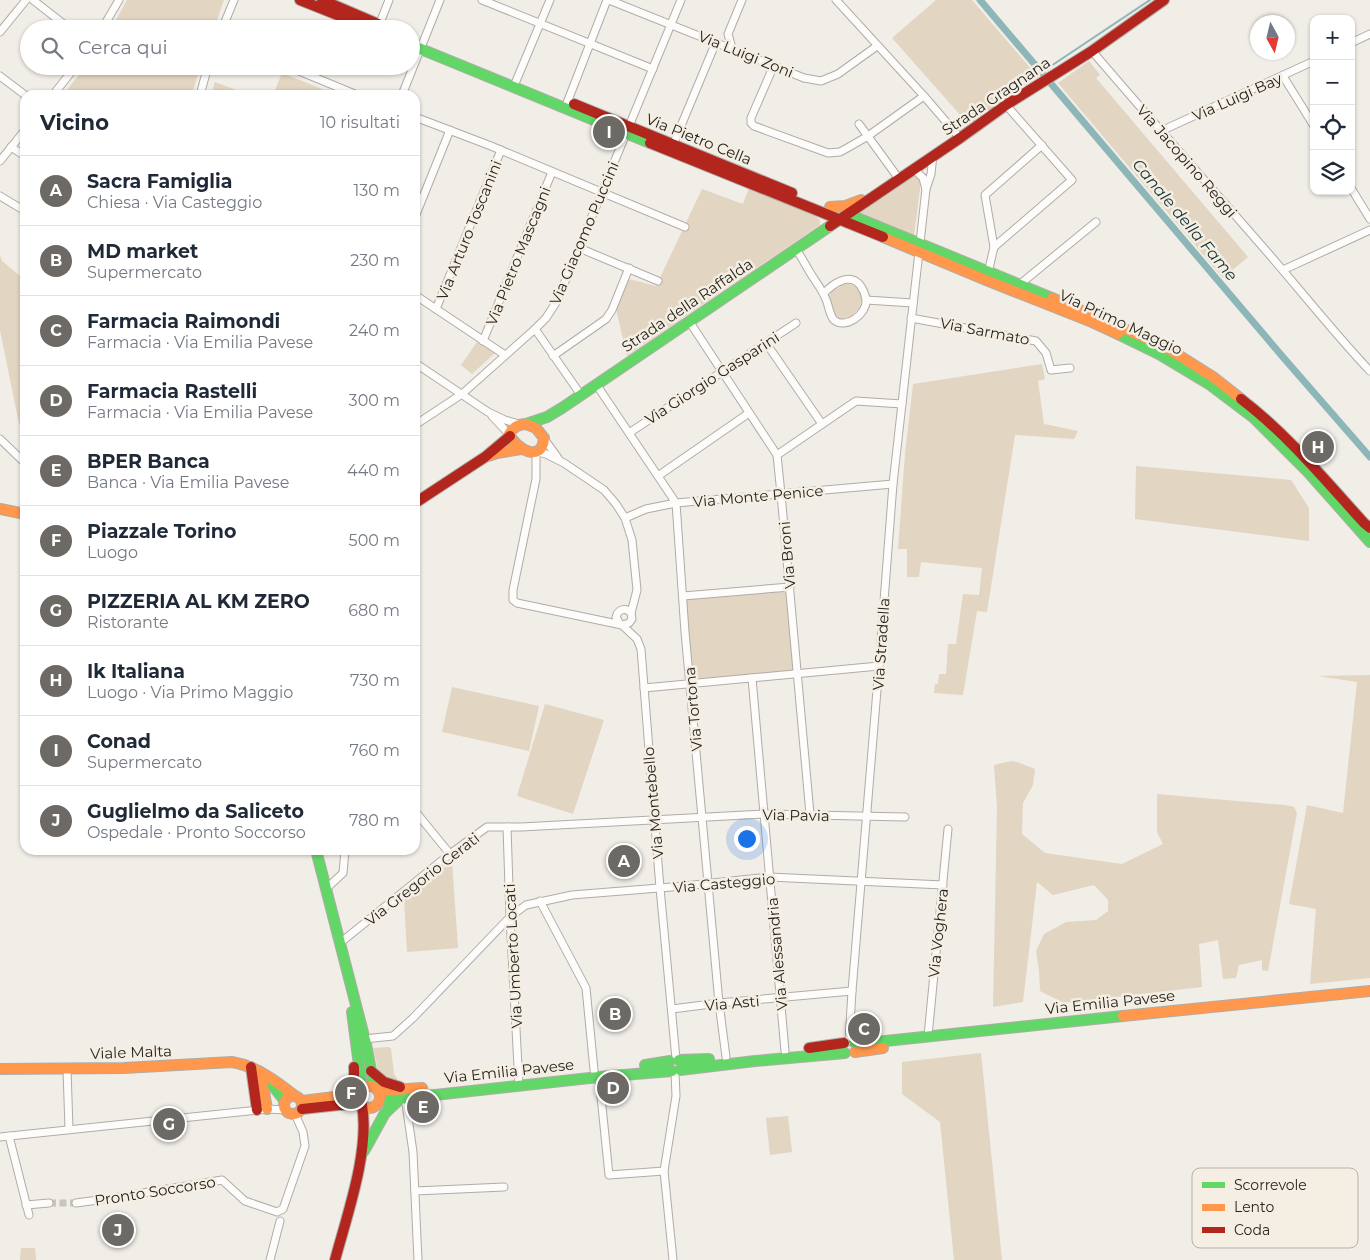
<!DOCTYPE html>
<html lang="it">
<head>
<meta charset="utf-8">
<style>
	:root { --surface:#fff; --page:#f6f6f7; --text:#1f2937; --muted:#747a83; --line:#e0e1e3; --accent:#6d6a66 }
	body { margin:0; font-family:Montserrat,sans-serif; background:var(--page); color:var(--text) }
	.controls { position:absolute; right:15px; top:15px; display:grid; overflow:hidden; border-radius:10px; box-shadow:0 1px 4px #0004 }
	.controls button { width:45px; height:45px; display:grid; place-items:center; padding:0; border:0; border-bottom:1px solid var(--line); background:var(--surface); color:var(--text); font:25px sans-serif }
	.compass { position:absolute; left:1250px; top:15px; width:45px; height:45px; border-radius:50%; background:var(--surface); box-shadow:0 1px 4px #0004; rotate:172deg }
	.you { position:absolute; left:746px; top:838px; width:18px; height:18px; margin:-12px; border:4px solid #fff; border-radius:50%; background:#1a73e8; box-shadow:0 0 0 8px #1a73e833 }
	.badge { display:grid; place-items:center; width:32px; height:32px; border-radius:50%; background:var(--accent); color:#fff; font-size:16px; font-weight:700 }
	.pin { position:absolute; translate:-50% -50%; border:2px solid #fff; box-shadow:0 1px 5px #0006 }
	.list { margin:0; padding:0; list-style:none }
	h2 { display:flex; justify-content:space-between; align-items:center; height:65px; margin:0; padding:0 20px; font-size:21px }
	h2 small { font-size:16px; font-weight:400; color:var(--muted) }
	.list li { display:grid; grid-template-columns:32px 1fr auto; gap:15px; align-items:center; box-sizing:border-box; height:70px; padding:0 20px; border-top:1px solid var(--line) }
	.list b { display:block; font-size:19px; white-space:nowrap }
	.list p { margin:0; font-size:16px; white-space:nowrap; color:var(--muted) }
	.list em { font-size:16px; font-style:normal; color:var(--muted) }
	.icon { flex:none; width:28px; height:28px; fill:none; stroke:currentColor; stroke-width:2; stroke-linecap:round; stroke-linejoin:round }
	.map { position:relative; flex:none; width:1370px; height:1260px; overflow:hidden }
	.search { position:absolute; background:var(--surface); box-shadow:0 1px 4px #0004; left:20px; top:20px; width:400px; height:55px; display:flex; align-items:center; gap:12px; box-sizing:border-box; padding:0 18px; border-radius:28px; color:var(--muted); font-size:19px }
	.panel { position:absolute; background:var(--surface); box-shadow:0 1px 4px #0004; left:20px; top:90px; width:400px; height:765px; border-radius:15px }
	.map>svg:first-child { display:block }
</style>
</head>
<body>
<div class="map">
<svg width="1370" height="1260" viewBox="0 0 1370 1260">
	<rect width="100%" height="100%" fill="#f1ede7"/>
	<g fill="#e2d5c2">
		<path d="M 127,0 L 224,0 L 214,29 L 111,29 Z"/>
		<path d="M 936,0 L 972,0 L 1038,77 L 967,125 L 961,119 L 962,117 L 892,38 Z"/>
		<path d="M 1089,61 L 1100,75 L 1096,78 L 1248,257 L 1223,278 L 1058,83 Z"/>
		<path d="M 86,66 L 200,66 L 192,95 L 63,95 Z"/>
		<path d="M 282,73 L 327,91 L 325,95 L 273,95 Z"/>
		<path d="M 215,82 L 249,95 L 211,95 Z"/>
		<path d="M 913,175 L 918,176 L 921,181 L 914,236 L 860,213 Z"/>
		<path d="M 749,188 L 815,216 L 820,220 L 820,225 L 627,356 L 616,309 L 629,279 L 656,286 L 702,189 L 743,204 Z"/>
		<path d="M 0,255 L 2,261 L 20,276 L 25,272 L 25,422 L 19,424 L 0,330 Z"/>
		<path d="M 847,283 C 882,292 847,332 834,315 C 831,310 830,301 829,296 L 833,289 L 839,288 L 842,284 Z"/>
		<path d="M 477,342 L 495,353 L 472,374 L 461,365 Z"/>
		<path d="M 1042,364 L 1045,379 L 1038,381 L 1044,424 L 1078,431 L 1074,439 L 1015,435 L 987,612 L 977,611 L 963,695 L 934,693 L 935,684 L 938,684 L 939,674 L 946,674 L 948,644 L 956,644 L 963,594 L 979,595 L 982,568 L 921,562 L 919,577 L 907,577 L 907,549 L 898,549 L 905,454 L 913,384 Z"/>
		<path d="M 1136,466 L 1291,480 L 1309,508 L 1309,541 L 1135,519 Z"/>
		<path d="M 788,590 L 794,672 L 693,681 L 685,599 Z"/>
		<path d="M 1370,675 L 1370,978 L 1310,984 L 1316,909 L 1289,904 L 1307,805 L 1343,813 L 1357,682 L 1318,676 Z"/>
		<path d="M 452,687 L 539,706 L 529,751 L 442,732 Z"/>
		<path d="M 545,704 L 604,720 L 573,814 L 517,796 Z"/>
		<path d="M 1011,761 L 1017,762 L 1035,769 L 1033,785 L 1023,803 L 1022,834 L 1045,853 L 1122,864 L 1163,844 L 1157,832 L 1157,794 L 1285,805 L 1294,807 L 1297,813 L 1268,971 L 1262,970 L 1262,960 L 1239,965 L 1236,978 L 1223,979 L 1218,940 L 1199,944 L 1202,987 L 1064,1003 L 1040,991 L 1039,971 L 1036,951 L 1044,934 L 1066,922 L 1096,920 L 1108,911 L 1108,900 L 1094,885 L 1053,895 L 1037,882 L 1023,1002 L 993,1007 L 997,807 L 994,765 Z"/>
		<path d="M 452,861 L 458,948 L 407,952 L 404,900 Z"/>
		<path d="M 388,1047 L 391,1048 L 394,1074 L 397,1078 L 397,1080 L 390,1080 L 379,1074 L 373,1048 Z"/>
		<path d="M 981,1053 L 1002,1260 L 954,1260 L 940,1122 L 902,1094 L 902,1062 Z"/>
		<path d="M 788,1116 L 792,1152 L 770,1155 L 766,1118 Z"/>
		<path d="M 21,1248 L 35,1248 L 36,1260 L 20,1260 Z"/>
	</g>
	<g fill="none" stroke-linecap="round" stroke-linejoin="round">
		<path stroke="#8cb6b7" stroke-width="2" d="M 1042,72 L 1150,0"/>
		<path stroke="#8cb6b7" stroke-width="7" d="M 980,0 L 1282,356 L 1370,457"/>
		<path stroke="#c8c5bf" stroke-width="7" stroke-dasharray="7 3.5" stroke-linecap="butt" d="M 49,1203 L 76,1203"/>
		<defs>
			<g id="street">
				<path d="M 33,0 L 70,29"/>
				<path d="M 482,0 L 653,69"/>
				<path d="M 609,0 L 804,78 L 821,81 L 838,74 L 877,46"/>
				<path d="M 836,0 L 924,96 L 960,138"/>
				<path d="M 378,28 L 389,0"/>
				<path d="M 102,29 L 119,0"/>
				<path d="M 222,29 L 234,0"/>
				<path d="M 0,32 L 26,0"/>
				<path d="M 1351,43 L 1370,34"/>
				<path d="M 732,48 L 728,34 L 742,0"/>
				<path d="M 1092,51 C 1150,119 1210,186 1268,253 C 1302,292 1334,333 1370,371"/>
				<path d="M 774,65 L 751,118 L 751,123 L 754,126 L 828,153 L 840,152 L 849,147 L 868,136 L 924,96"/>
				<path d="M 287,66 L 357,95"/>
				<path d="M 0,76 L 25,95"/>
				<path d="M 1283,76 L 1314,126"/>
				<path d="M 514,86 L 550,0"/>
				<path d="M 53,95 L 76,66"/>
				<path d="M 200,95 L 208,66"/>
				<path d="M 402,95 L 440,0"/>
				<path d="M 565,108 L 607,0"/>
				<path d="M 415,117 L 491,146 L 685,227"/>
				<path d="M 859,124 L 899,179"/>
				<path d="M 1161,131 L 1314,61"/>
				<path d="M 673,145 L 716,42"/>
				<path d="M 11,147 L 25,156"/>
				<path d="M 0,161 L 25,130"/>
				<path d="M 914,169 L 923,178 L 926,189"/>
				<path d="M 1351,188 L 1370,219"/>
				<path d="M 0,196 L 25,211"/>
				<path d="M 415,217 L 450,130"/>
				<path d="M 994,247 L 1072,180 L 1006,105"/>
				<path d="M 579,248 L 658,281"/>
				<path d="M 796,249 C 800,255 804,262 808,269 C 814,280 823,290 827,302 C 829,308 830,316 834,320 C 845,330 868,314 866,299 C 865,294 863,289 860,285 C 849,272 833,284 824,293"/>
				<path d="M 1283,270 L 1370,230"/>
				<path d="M 988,273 L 994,247 L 985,195 L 1042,145"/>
				<path d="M 1019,285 L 1096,222"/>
				<path d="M 415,295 L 505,355"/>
				<path d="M 866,300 L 913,303"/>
				<path d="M 436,309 L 501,150"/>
				<path d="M 911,318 L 1036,341 L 1046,353 L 1051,370 L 1070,368"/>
				<path d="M 689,321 L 777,455 L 781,494 L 810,814"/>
				<path d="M 535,329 L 581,395"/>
				<path d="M 483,341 L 552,172"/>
				<path d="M 766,343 L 822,424"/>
				<path d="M 553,356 L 606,319 L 612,310 L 629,268"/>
				<path d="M 415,363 L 488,412 L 505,420 L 519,424"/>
				<path d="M 596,384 L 676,503 L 685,632 L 719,1003 L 726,1057"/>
				<path d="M 492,416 L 509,434"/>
				<path d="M 415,425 L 462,394 L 535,329 L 546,318 L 557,301 L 681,0"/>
				<path d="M 629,433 L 796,323"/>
				<path d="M 0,439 L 25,463"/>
				<path d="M 545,440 L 558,458"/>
				<path d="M 536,452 L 536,479 L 513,590 L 513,600 L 517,603 L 622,625 L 629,623 L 632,619 L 631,613 C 626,607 618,609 616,617 L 620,624"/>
				<path d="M 538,452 L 546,454 L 564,463 L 604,490 L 616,504 L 625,518 L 632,540 L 637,590 L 631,613"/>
				<path d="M 777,455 L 856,401 L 902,404"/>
				<path d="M 658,476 L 749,413"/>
				<path d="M 625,518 L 646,509 L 676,503 L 893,484"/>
				<path d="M 683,596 L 790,587"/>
				<path d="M 622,625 L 637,639 L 641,649 L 660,888 L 676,1059"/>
				<path d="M 752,678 L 785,1051"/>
				<path d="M 644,688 L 879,666"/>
				<path d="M 415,811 L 450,854"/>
				<path d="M 507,827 L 510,917 L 519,1085"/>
				<path d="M 327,888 L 343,873 L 345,850"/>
				<path d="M 540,901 L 586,988 L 594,1070"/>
				<path d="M 340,943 L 450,854 L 487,827 L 521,827 L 764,814 L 905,817"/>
				<path d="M 672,1009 L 719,1003 L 852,991"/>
				<path d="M 928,1036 L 948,829"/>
				<path d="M 364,1039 L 393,1036 L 413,1018 L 510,917 L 526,905 L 572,895 L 684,886 L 769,877 L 943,885"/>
				<path d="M 849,1041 L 852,991 L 879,666 L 893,484 L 926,189 L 931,174 L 933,155"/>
				<path d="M 67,1069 L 69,1129"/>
				<path d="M 599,1077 L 609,1175 L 664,1171"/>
				<path d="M 405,1097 L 413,1152 L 418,1260"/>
				<path d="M 9,1136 L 29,1215"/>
				<path d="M 0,1137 L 267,1109 L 285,1110"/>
				<path d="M 415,1191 L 504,1187"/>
				<path d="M 76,1203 L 113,1198 L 222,1180 L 245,1201 L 277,1212 L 283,1209 L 305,1146 L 303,1132 L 295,1114"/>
				<path d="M 26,1205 L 49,1203"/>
				<path d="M 270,1260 L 280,1221"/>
				<path d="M 673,1260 L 664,1171 L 676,1096 L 675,1072"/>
			</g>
			<g id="fast">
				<path d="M 411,45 L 650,143"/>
				<path d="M 855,217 L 1052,298"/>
				<path d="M 1118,334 L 1159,354 L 1209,384 L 1254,418 L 1308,472 L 1370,542"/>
				<path d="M 526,424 L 547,417 L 562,408 L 830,226"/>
				<path d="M 316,850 L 366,1044 L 374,1086"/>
				<path d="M 352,1012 L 362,1088"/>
				<path d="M 854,1042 L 876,1042 L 1123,1016"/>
				<path d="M 679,1060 L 709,1059"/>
				<path d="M 645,1065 L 670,1061"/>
				<path d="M 680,1070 L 755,1061 L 845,1053"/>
				<path d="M 268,1080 L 285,1101"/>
				<path d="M 380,1101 L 599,1077 L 672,1071"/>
				<path d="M 364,1151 L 385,1113 L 401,1098"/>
			</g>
			<g id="slow">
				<path d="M 830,207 L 845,206 L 861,200"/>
				<path d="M 883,237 L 986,280 L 1092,322 L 1118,334"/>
				<path d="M 1052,298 L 1164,346 L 1213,377 L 1241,399"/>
				<path d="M 526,424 L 536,428 L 544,438 C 542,464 516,449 509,434 C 513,427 518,424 526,424 Z"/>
				<path d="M 488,456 L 497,453 L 521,449"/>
				<path d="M 0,509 L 25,514"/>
				<path d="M 1123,1016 L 1370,991"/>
				<path d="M 855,1052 L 883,1048"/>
				<path d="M 0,1069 L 124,1068 L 232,1062 C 256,1066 276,1081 295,1096"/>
				<path d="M 261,1074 L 267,1109"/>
				<circle cx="369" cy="1097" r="11"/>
				<path d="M 379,1091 L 422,1088"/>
				<circle cx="293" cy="1105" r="9"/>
				<path d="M 302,1101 L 359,1094"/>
			</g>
			<g id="jam">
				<path d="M 300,0 L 373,29"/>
				<path d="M 322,0 L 390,29"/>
				<path d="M 574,104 L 792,193"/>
				<path d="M 650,143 L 883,237"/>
				<path d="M 830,226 L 960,138 L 1006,105 L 1092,51 L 1164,0"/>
				<path d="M 1241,399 C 1287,434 1325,480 1364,523 L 1370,528"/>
				<path d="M 415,503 L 485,457 L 510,436"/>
				<path d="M 809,1048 L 844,1043"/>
				<path d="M 251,1067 L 257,1110"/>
				<path d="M 371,1071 L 384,1082 L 400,1087"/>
				<path d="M 338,1096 C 353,1089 355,1083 354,1067"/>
				<path d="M 302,1109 L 339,1105 L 362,1105"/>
				<path d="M 335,1260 C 347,1215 370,1151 362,1105"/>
			</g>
		</defs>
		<use href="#street" stroke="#b0aca8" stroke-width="9"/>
		<use href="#fast" stroke="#b0aca8" stroke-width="12"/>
		<use href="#slow" stroke="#b0aca8" stroke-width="12"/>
		<use href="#jam" stroke="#b0aca8" stroke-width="12"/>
		<use href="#street" stroke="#fdfcfb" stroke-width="7"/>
		<use href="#fast" stroke="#63d668" stroke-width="10"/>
		<use href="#slow" stroke="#ff974d" stroke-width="10"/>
		<use href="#jam" stroke="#b3261e" stroke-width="10"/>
	</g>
	<g text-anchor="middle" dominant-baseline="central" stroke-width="5" stroke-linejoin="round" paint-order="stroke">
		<g font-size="15" fill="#262420" stroke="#f5eee3">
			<text transform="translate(746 54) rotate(22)">Via Luigi Zoni</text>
			<text transform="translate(996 96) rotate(-34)">Strada Gragnana</text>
			<text transform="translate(1237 97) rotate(-24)">Via Luigi Bay</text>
			<text transform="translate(699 139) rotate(22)">Via Pietro Cella</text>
			<text transform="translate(1187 161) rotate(49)">Via Jacopino Reggi</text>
			<text transform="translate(469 230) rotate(-68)">Via Arturo Toscanini</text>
			<text transform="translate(584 233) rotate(-67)">Via Giacomo Puccini</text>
			<text transform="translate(518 256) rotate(-68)">Via Pietro Mascagni</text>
			<text transform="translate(687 305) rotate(-34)">Strada della Raffalda</text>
			<text transform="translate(1121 322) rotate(25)">Via Primo Maggio</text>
			<text transform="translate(985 331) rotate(11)">Via Sarmato</text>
			<text transform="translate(712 378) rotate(-33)">Via Giorgio Gasparini</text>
			<text transform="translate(758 496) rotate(-5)">Via Monte Penice</text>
			<text transform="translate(787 555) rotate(-95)">Via Broni</text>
			<text transform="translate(881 644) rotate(-86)">Via Stradella</text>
			<text transform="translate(693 709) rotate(-95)">Via Tortona</text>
			<text transform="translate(653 803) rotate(-95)">Via Montebello</text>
			<text transform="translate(796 815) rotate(1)">Via Pavia</text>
			<text transform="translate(422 879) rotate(-38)">Via Gregorio Cerati</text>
			<text transform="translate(724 883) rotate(-5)">Via Casteggio</text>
			<text transform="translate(938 933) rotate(-84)">Via Voghera</text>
			<text transform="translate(777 954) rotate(-95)">Via Alessandria</text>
			<text transform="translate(513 956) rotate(-93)">Via Umberto Locati</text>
			<text transform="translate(1110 1002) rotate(-6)">Via Emilia Pavese</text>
			<text transform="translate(732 1003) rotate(-5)">Via Asti</text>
			<text transform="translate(131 1052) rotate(-2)">Viale Malta</text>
			<text transform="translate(509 1071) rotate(-6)">Via Emilia Pavese</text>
			<text transform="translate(155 1191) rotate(-9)">Pronto Soccorso</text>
		</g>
		<g font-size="16" font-style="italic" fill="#133335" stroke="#f5eee3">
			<text transform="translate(1185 220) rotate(50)">Canale della Fame</text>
		</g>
	</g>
	<rect x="1192" y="1168" width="166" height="80" rx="8" fill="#f5eee3" stroke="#b7b1a8" stroke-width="1"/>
	<rect x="1202" y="1182" width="23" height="6" fill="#63d668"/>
	<rect x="1202" y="1204" width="23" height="7" fill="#ff974d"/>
	<rect x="1202" y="1227" width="23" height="6" fill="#b3261e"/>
	<g font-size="14" fill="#262420">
		<text x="1234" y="1190">Scorrevole</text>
		<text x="1234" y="1212">Lento</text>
		<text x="1234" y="1235">Coda</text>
	</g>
</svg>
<div class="controls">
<button>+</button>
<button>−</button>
<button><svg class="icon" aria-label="locate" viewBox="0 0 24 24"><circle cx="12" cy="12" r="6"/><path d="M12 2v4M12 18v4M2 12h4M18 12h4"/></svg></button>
<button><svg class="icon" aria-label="layers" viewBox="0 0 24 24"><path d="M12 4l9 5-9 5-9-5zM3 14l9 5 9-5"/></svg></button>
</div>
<svg class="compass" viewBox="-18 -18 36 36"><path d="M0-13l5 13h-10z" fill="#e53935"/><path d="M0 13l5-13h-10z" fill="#747a83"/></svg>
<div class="you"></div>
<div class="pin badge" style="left:624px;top:861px">A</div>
<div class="pin badge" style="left:615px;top:1014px">B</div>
<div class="pin badge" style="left:864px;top:1029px">C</div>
<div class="pin badge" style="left:613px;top:1088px">D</div>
<div class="pin badge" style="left:423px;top:1107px">E</div>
<div class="pin badge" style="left:351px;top:1093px">F</div>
<div class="pin badge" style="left:169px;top:1124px">G</div>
<div class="pin badge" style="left:1318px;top:447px">H</div>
<div class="pin badge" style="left:609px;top:132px">I</div>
<div class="pin badge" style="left:118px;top:1230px">J</div>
<div class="search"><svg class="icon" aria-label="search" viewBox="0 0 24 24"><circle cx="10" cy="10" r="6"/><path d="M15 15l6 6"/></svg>Cerca qui</div>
<section class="panel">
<h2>Vicino<small>10 risultati</small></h2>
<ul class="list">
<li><span class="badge">A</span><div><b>Sacra Famiglia</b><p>Chiesa · Via Casteggio</p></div><em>130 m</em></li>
<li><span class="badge">B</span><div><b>MD market</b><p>Supermercato</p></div><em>230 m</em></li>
<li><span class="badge">C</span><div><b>Farmacia Raimondi</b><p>Farmacia · Via Emilia Pavese</p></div><em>240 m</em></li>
<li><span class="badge">D</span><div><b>Farmacia Rastelli</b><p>Farmacia · Via Emilia Pavese</p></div><em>300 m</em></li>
<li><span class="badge">E</span><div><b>BPER Banca</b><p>Banca · Via Emilia Pavese</p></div><em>440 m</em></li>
<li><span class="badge">F</span><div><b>Piazzale Torino</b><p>Luogo</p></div><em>500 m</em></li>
<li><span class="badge">G</span><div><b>PIZZERIA AL KM ZERO</b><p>Ristorante</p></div><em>680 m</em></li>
<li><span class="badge">H</span><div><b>Ik Italiana</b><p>Luogo · Via Primo Maggio</p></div><em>730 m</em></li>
<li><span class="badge">I</span><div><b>Conad</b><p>Supermercato</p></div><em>760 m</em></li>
<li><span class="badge">J</span><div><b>Guglielmo da Saliceto</b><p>Ospedale · Pronto Soccorso</p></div><em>780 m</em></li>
</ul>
</section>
</div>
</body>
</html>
